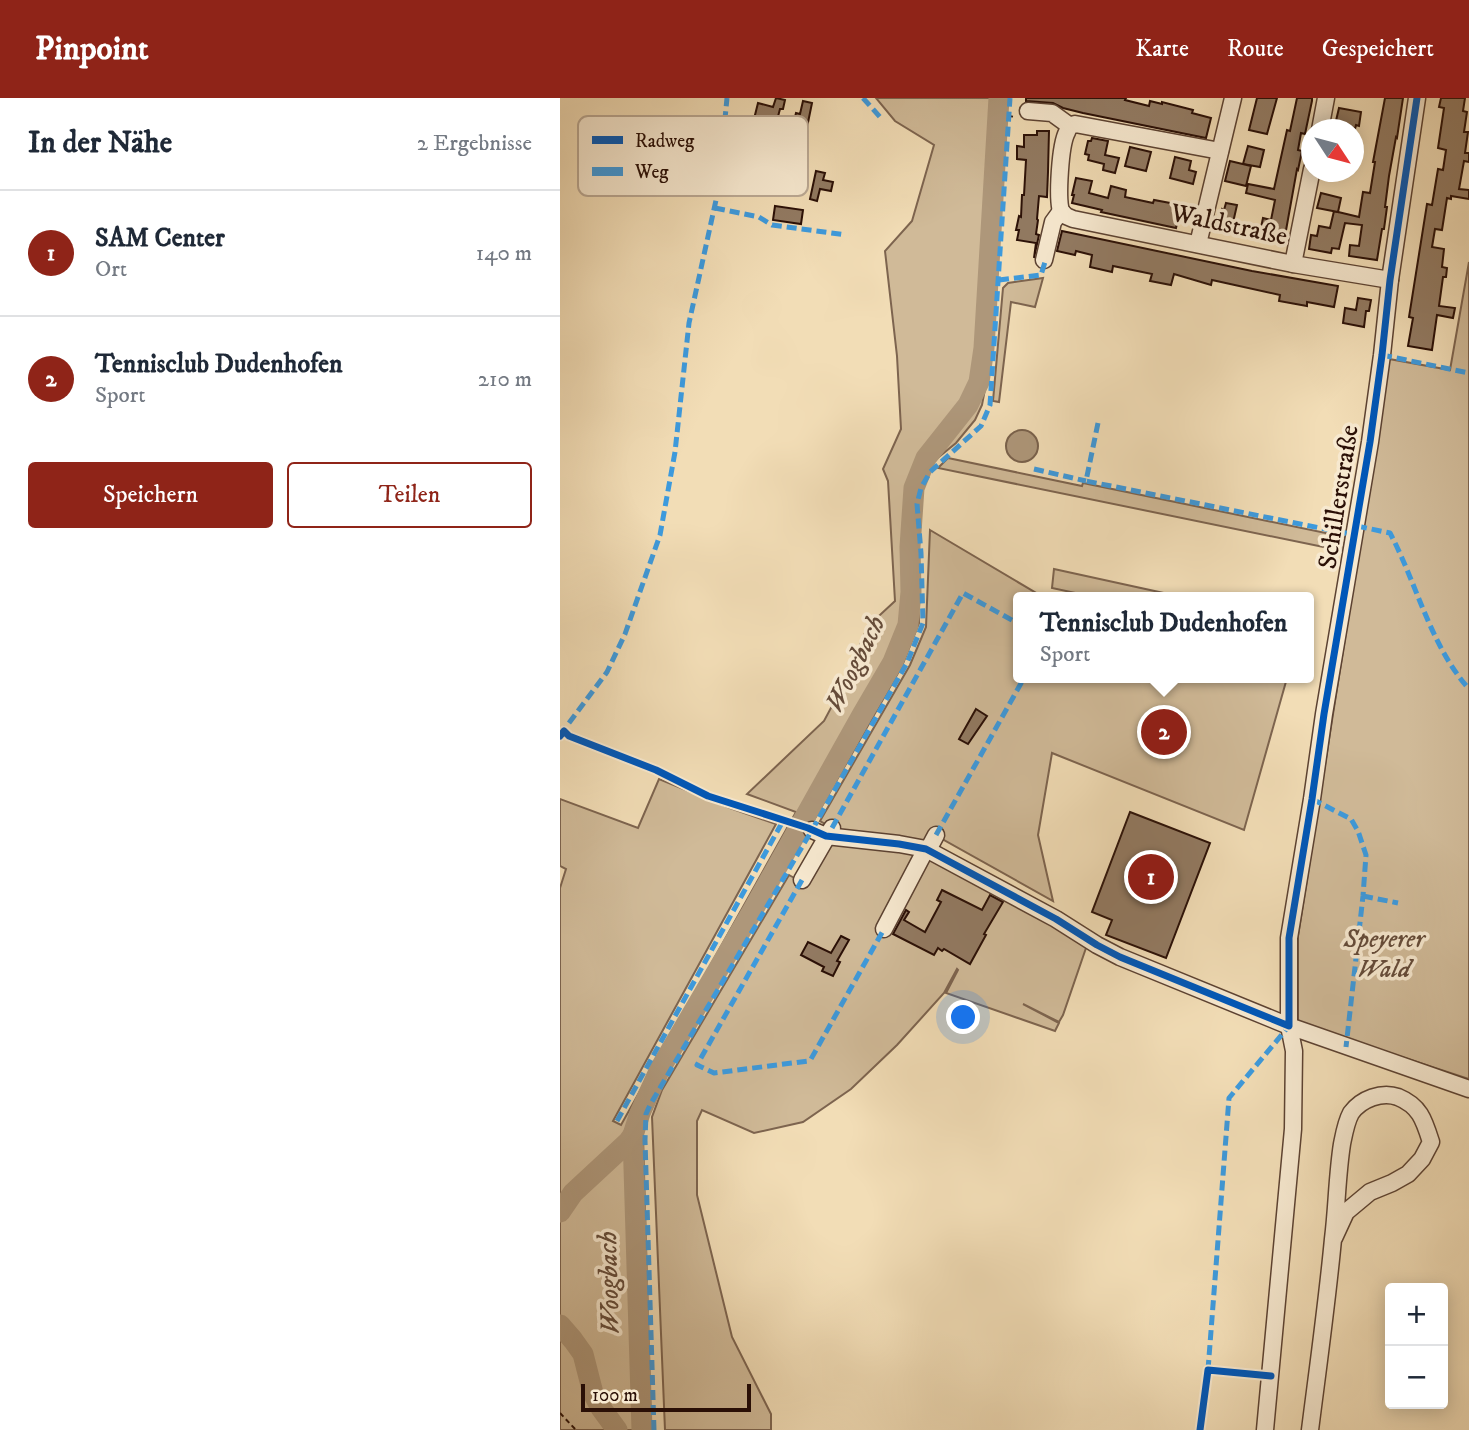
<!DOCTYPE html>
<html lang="de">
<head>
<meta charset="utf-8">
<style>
	:root { --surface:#fff; --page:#f2f2f3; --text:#1f2937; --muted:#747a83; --line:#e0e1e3; --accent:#8f2418 }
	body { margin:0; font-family:"IM FELL DW Pica",serif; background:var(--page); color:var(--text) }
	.controls { position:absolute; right:21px; bottom:21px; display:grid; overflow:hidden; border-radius:7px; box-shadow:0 4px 18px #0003 }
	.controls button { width:63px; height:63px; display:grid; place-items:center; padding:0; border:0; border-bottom:2px solid var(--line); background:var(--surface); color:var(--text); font:35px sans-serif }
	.compass { position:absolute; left:741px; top:21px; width:63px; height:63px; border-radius:50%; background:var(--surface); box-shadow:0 4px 18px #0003; rotate:126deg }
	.scale { position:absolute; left:21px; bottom:18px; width:170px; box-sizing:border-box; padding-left:7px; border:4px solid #2a0f06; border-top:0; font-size:19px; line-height:24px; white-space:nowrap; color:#2a0f06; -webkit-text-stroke:5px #f7e9d0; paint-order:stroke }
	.you { position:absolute; left:404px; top:920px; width:24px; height:24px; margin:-18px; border:5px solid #fff; border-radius:50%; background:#1a73e8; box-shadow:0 0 0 10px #1a73e833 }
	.badge { display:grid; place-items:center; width:46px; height:46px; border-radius:50%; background:var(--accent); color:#fff; font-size:23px; font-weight:700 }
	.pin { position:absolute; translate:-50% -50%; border:4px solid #fff; box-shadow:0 2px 7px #0006 }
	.popup { position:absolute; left:453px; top:494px; width:301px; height:91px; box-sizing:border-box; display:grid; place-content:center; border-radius:7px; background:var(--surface); filter:drop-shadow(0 2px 5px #0005); font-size:23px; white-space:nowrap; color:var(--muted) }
	.popup b { font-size:26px; color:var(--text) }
	.popup::after { content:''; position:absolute; left:50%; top:100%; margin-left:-14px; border:14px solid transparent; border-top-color:var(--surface) }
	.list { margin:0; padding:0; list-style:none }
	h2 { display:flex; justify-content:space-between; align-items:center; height:91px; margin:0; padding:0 28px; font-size:30px }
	h2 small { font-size:23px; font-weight:400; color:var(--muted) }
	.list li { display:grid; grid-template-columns:46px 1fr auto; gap:21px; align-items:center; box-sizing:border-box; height:126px; padding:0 28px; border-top:2px solid var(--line) }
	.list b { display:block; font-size:26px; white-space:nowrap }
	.list p { margin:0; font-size:23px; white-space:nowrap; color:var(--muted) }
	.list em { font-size:23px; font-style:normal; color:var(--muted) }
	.actions { display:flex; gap:14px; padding:21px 28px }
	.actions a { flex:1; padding:16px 0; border:2px solid var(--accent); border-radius:7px; text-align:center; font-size:24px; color:var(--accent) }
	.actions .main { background:var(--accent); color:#fff }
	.map { position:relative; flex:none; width:909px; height:1332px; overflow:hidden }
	header { display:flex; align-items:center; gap:42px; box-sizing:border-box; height:98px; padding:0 35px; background:var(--accent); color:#fff }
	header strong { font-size:33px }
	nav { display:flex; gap:38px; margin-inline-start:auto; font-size:24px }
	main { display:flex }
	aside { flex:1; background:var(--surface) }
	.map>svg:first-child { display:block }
</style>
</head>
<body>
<header>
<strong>Pinpoint</strong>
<nav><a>Karte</a><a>Route</a><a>Gespeichert</a></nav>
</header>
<main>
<aside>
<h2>In der Nähe<small>2 Ergebnisse</small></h2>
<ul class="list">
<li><span class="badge">1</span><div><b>SAM Center</b><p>Ort</p></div><em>140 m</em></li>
<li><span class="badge">2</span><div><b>Tennisclub Dudenhofen</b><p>Sport</p></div><em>210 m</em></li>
</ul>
<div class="actions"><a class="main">Speichern</a><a>Teilen</a></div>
</aside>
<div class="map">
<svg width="909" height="1332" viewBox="0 0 909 1332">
	<rect width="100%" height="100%" fill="#f2ddb6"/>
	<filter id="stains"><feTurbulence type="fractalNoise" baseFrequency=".00286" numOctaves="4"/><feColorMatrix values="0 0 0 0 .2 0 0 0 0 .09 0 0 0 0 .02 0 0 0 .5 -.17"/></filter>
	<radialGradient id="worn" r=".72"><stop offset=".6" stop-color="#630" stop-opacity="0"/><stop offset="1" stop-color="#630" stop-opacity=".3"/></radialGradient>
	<g fill="#d0ba98" stroke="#7d644f" stroke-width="2">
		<path d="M 316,0 L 446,0 L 430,265 L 422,307 L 415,322 L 396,345 L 369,367 L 357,391 L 354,418 L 359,525 L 342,568 L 246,736 L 84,1010 L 83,1038 L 91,1332 L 0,1332 L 0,790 L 6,771 L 0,768 L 0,701 L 78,730 L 99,681 L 170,710 L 216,726 L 53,1023 L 61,1027 L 236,714 L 187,696 L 264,623 L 280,593 L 308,528 L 335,503 L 328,383 L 323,371 L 341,331 L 337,258 L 325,153 L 352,123 L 374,47 L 335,23 Z"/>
		<path d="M 909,164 L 909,981 L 738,925 L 738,838 L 829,261 L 890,272 Z"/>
		<path d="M 483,180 L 475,209 L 451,204 L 439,304 L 433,303 L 443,190 L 448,185 Z"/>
		<path d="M 388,360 L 522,388 L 523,385 L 790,440 L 788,454 L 378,370 Z"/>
		<path d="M 370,432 L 483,499 L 459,499 L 459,580 L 727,580 L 684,732 L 492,655 L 478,737 L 493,803 L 373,736 L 365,760 L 376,763 L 527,847 L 503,917 L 499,924 L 463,906 L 499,925 L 495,933 L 386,895 L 398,872 L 397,871 L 384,895 L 337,947 L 291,991 L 243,1024 L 194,1035 L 142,1012 L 137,1023 L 137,1097 L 172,1239 L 211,1316 L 211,1332 L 105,1332 L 92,1019 L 102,992 L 229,777 L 245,786 L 276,732 L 260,723 L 350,567 L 366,529 Z"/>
		<path d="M 494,471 L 622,499 L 534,499 L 492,490 Z"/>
	</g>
	<circle fill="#ae977a" stroke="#79614c" stroke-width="2" cx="462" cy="348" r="16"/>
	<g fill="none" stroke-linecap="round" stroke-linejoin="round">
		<g stroke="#ae977a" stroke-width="21">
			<path d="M 73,1037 L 82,1332"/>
			<path d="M 0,1114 L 13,1095 L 68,1044 L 73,1037 L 80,1015 L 100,971 L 193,812 L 302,617 L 333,564 L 348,527 L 351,494 L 350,449 L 354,390 L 366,360 L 408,307 L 419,284 L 424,250 L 439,0"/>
			<path d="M 0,1227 L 13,1242 L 23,1256 L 33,1295 L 41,1310 L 57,1332"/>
		</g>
	</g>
	<g fill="#927a62" stroke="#2a0f06" stroke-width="2">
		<path d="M 216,0 L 225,2 L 223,11 L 220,11 L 216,26 L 194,21 L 198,5 L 213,9 Z"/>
		<path d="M 466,0 L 566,0 L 565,2 L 589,8 L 590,3 L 602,6 L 602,4 L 633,12 L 632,15 L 651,20 L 646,40 L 523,15 L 503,10 L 493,5 L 466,3 Z"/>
		<path d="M 697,0 L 717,0 L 707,36 L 689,32 Z"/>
		<path d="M 737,0 L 752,0 L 752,3 L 745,36 L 741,35 L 738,52 L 742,53 L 738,72 L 737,71 L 725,138 L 715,136 L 714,142 L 699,139 L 703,120 L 711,122 L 715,102 L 686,95 L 688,86 L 714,91 L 727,32 L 730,33 Z"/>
		<path d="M 825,0 L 843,0 L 837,40 L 836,39 L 829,78 L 825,109 L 827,109 L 824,131 L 822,131 L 817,162 L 789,158 L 790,147 L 799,148 L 802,127 L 785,125 L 779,151 L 772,150 L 771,155 L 749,151 L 751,137 L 757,138 L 759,128 L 770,130 L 774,113 L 799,119 L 803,94 L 810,95 L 815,64 L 813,64 Z"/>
		<path d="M 881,0 L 905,0 L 903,13 L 907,14 L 904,34 L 908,34 L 905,55 L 909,55 L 909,64 L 904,63 L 899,91 L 909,92 L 909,101 L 891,98 L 891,101 L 887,100 L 882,132 L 875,131 L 872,149 L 884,151 L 882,169 L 887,170 L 886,179 L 883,179 L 879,208 L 895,210 L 893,220 L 877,217 L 872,252 L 848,248 L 853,220 L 849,219 L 867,106 L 872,107 L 878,71 L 883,72 L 886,52 L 878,50 L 884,10 L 879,9 Z"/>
		<path d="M 243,3 L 252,5 L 244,44 L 230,40 L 236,15 L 240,16 Z"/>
		<path d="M 779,10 L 801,14 L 799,28 L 796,27 L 795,31 L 775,27 Z"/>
		<path d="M 477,33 L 489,33 L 488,74 L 487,99 L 479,98 L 477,121 L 478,122 L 476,136 L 479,137 L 474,160 L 476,145 L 457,142 L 459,132 L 456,132 L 459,118 L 461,119 L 462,97 L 464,97 L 466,62 L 457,61 L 457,48 L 464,49 L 464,37 L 477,37 Z"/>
		<path d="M 532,40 L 548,43 L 545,57 L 559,60 L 555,75 L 543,72 L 544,66 L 528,62 L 529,57 L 525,56 L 528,43 L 531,43 Z"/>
		<path d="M 688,48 L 704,52 L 700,69 L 683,66 Z"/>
		<path d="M 570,49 L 591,54 L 586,73 L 565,68 Z"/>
		<path d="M 615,59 L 631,63 L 629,72 L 636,74 L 633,86 L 610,80 Z"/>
		<path d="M 180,63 L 205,69 L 202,83 L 177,77 Z"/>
		<path d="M 224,63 L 241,68 L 238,77 L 230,75 L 228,84 L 220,82 Z"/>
		<path d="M 670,63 L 691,68 L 686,88 L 665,83 Z"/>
		<path d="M 256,73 L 265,75 L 263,82 L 273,84 L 271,93 L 260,91 L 257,103 L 250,101 Z"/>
		<path d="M 516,80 L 532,83 L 529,95 L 548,100 L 551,88 L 566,92 L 565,99 L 593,105 L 594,102 L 621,107 L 616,130 L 541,114 L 542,112 L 512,105 L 514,97 L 512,97 Z"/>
		<path d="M 761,95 L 781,100 L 778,114 L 757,110 Z"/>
		<path d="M 666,105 L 677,107 L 672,129 L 659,126 L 662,111 L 664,112 Z"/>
		<path d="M 215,108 L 243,112 L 241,126 L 213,122 Z"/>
		<path d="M 502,133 L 692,173 L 778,188 L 774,209 L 747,204 L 747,208 L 719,203 L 720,197 L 652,182 L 651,187 L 614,176 L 611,187 L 590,183 L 592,176 L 553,168 L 552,174 L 530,169 L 532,157 L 516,153 L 515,157 L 497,153 Z"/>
		<path d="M 798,200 L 811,202 L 809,213 L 806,213 L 804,229 L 783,225 L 785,210 L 796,212 Z"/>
		<path d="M 416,611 L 427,618 L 408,646 L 399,641 Z"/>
		<path d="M 570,714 L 650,745 L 606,860 L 546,837 L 552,822 L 532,814 Z"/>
		<path d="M 382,792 L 422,812 L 430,797 L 443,804 L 424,836 L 426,837 L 410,866 L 384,851 L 382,853 L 378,850 L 374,857 L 333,836 L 346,812 L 349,814 L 344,822 L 365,834 L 381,804 L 377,802 Z"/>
		<path d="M 281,838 L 289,842 L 277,863 L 280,864 L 273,878 L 262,873 L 264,869 L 241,857 L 248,844 L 271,855 Z"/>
	</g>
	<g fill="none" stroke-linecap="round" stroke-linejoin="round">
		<defs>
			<g id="minor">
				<path d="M 468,13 L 492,15 L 510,28"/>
				<path d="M 760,32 L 766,0"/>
				<path d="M 501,113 L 506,118 L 513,121 L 733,166 L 830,182"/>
				<path d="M 501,113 C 497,100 500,47 507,34 C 509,28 509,29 515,26 L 660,53"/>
				<path d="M 638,146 L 673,0"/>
				<path d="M 484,162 L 493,124 L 501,113"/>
				<path d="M 733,166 L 752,71"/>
				<path d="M 252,732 L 266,738 L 339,746 L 366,751 L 496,821 L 537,847 L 560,859 L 729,928 L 909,991"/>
				<path d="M 368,752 L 376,737"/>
				<path d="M 242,782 L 272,730"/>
				<path d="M 324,831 L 366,751"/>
				<path d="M 705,1332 L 733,1031 L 734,953 L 729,928 L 729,840 L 752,701 L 764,616 L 810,344 L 822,257 L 830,182 L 857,0"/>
				<path d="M 750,1332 C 758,1269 767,1205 773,1141 C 777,1109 777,1078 782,1046 C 784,1036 786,1024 791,1015 C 801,1001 822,993 838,999 C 860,1008 864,1022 871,1044 L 862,1061 L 848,1076 L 832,1085 L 810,1094 L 786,1114 L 774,1140"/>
			</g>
		</defs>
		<use href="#minor" stroke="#5c4232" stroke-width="19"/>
		<g stroke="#2a0f06" stroke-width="2" stroke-dasharray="5 3.5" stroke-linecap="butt">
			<path d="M 448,18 L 456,19"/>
			<path d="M 0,1315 L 16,1332"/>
		</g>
		<use href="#minor" stroke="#f7e9d0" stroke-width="16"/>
		<g stroke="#3d9add" stroke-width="5" stroke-dasharray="10 5" stroke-linecap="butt">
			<path d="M 303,0 L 320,19"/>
			<path d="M 155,110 L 199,119 L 212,127 L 286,137"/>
			<path d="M 439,182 L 481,177 L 485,164 L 484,162"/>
			<path d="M 822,257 L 909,275"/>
			<path d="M 538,325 L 526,383 L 795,437"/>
			<path d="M 474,371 L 526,383"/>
			<path d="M 797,428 L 830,435 C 857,486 870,547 909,591"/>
			<path d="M 0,637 L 47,574 L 65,536 L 100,437 L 115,354 L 129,225 L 158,93 L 167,0"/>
			<path d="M 752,701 L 791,721 L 798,733 L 806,757 L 803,798 L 786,949"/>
			<path d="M 272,730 L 403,495 L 459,526"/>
			<path d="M 376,737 L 464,580"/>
			<path d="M 242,782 L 137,967 L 154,975 L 248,963 L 251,961 L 324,831"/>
			<path d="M 803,798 L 838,805"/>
			<path d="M 57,1023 L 223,723"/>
			<path d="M 648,1272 L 669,1000 L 729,928"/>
			<path d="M 94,1332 L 85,1042 L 86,1016 L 90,1007 L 252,732 L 347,565 L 363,525 L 361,455 L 357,406 L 361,390 L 370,374 L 421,328 L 430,307 L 450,0"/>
		</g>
		<defs>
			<g id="cycleway">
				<path d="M 0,638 L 4,633 L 9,638 L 96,672 L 148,698 L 248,730 L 266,738 L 339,746 L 366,751 L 496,821 L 537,847 L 560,859 L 729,928 L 729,840 L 752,701 L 764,616 L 810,344 L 822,257 L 830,182 L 857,0"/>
				<path d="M 640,1332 L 648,1272 L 711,1278"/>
			</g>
		</defs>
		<use href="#cycleway" stroke="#f7e9d0" stroke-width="11"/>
		<use href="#cycleway" stroke="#0057b8" stroke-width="7"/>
	</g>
	<g text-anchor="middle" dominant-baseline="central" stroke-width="7" stroke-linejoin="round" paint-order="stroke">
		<g font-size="26" fill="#2a0f06" stroke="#f7e9d0">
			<text transform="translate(669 127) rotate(12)">Waldstraße</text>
			<text transform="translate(779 399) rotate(-81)">Schillerstraße</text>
		</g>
		<g font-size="26" font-style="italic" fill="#644b39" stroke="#f7e9d0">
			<text x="824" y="841">Speyerer<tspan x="824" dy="30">Wald</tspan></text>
		</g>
		<g font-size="28" font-style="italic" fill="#654c3a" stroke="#f7e9d0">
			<text transform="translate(295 566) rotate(-64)">Woogbach</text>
			<text transform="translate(49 1185) rotate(-92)">Woogbach</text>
		</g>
	</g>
	<rect x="18" y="18" width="230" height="80" rx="10" fill="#f7e9d0" stroke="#baa893" stroke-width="2"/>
	<rect x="32" y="38" width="31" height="8" fill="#0057b8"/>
	<rect x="32" y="69" width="31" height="9" fill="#3d9add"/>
	<g font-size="19" fill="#2a0f06">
		<text x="75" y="49">Radweg</text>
		<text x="75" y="80">Weg</text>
	</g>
	<rect width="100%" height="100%" filter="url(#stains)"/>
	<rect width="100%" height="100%" fill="url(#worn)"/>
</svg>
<div class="controls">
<button>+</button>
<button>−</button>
</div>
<svg class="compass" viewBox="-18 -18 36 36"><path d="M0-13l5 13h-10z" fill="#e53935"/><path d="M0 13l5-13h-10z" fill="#747a83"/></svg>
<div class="scale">100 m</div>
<div class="you"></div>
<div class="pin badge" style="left:591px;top:779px">1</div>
<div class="pin badge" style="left:604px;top:634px">2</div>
<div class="popup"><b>Tennisclub Dudenhofen</b>Sport</div>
</div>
</main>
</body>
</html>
